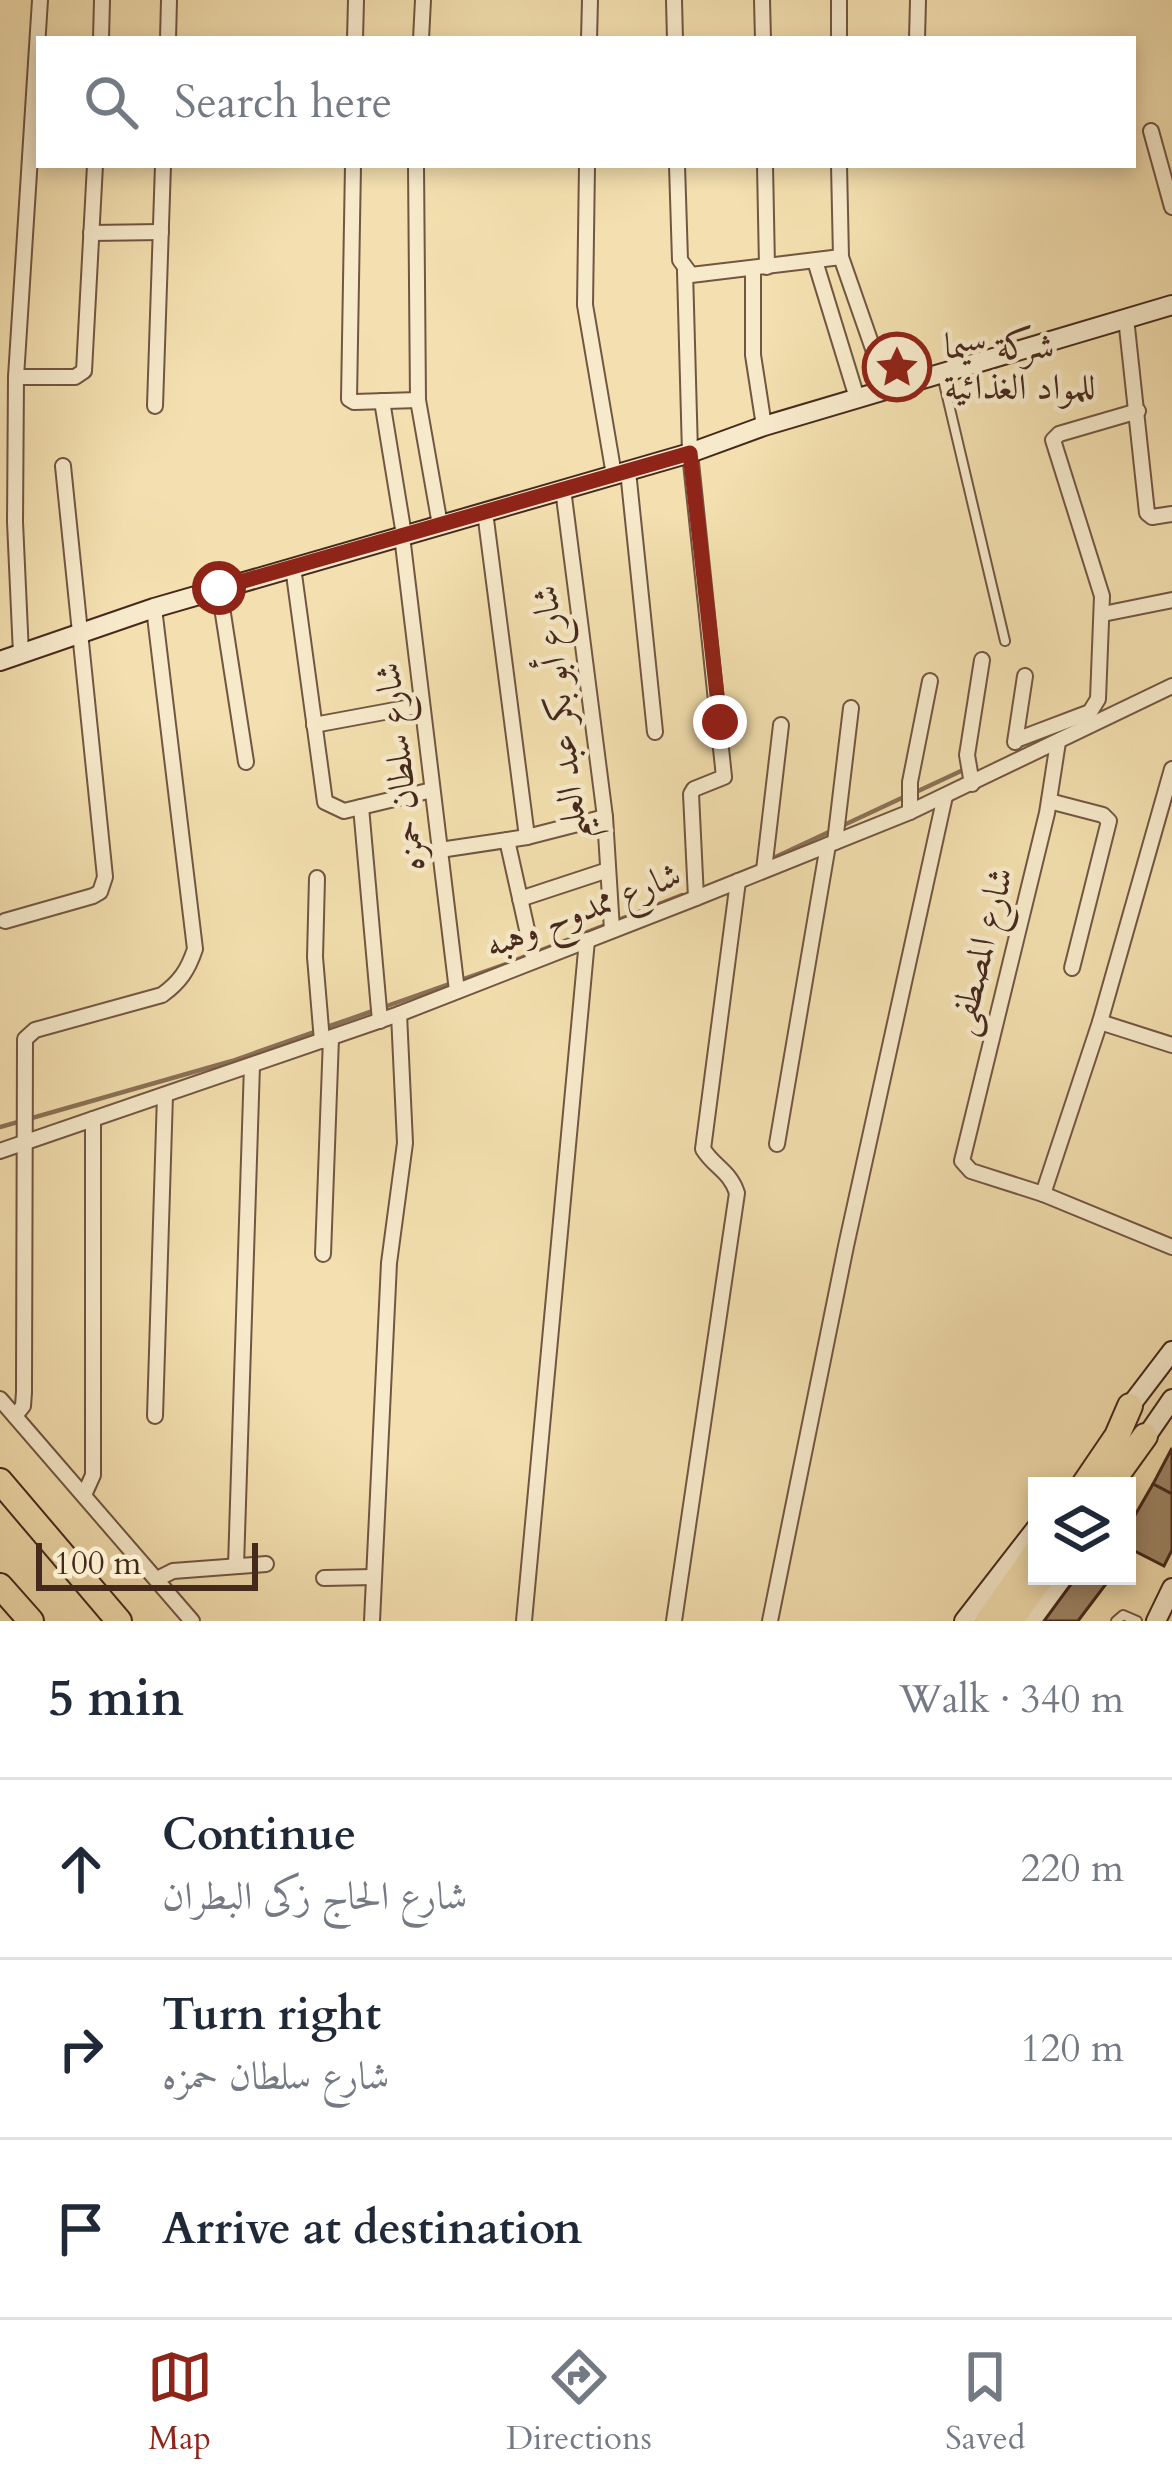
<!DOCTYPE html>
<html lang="en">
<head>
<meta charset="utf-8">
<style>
	:root { --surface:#fff; --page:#f6f6f7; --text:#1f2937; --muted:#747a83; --line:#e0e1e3; --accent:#8f2418 }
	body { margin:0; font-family:Cardo,Amiri,serif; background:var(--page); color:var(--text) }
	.controls { position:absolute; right:36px; bottom:36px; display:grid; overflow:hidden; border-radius:0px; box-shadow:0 6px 18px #0003 }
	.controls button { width:108px; height:108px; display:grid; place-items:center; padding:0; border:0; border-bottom:3px solid var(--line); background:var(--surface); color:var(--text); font:60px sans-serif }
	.scale { position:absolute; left:36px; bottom:30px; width:222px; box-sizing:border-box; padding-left:12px; border:6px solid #46291d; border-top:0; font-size:33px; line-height:42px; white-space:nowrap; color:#46291d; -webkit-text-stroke:9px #f7eacb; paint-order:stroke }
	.stop { position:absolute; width:36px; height:36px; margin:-27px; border:9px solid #8f2418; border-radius:50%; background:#fff }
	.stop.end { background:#8f2418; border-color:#fff; box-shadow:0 3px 12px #0008 }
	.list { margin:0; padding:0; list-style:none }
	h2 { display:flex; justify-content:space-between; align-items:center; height:156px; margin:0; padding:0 48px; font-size:51px }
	h2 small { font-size:39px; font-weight:400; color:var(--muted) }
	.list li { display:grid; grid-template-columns:78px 1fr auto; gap:36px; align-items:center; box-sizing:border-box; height:180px; padding:0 48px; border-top:3px solid var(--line) }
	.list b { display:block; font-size:45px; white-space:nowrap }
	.list p { margin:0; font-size:39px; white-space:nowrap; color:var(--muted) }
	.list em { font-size:39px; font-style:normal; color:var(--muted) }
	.icon { flex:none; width:66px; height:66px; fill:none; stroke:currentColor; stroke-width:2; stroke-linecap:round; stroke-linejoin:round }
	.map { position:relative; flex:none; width:1172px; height:1621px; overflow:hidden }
	.search { position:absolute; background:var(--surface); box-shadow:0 6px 18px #0003; left:36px; right:36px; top:36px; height:132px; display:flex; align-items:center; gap:30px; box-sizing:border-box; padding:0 42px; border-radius:0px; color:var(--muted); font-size:45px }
	.sheet { height:696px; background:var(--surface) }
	nav { display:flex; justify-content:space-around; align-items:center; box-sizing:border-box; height:168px; border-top:3px solid var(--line); background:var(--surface); font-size:33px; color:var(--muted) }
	nav a { display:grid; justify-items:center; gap:6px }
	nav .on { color:var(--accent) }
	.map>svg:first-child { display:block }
</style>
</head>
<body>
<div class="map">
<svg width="1172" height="1621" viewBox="0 0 1172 1621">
	<rect width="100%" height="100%" fill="#f3dfaf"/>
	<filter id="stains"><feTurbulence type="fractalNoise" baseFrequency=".00167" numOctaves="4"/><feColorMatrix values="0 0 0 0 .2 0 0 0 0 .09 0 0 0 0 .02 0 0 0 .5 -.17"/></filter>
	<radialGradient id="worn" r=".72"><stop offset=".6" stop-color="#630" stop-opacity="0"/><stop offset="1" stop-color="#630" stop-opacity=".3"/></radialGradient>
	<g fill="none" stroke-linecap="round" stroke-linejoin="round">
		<g stroke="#8a7157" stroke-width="4.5">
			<path d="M 916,792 L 961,771"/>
			<path d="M 769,860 L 906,796"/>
			<path d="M 384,1007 L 506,964 L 682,895"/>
			<path d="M 327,1027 L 373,1011"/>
			<path d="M 0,1127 L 232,1061 L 317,1031"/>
		</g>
	</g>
	<g fill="#a08869" stroke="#46291d" stroke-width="3">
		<path d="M 1172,1448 L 1172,1494 L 1153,1484 Z"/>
		<path d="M 1153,1484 L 1172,1494 L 1172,1550 L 1164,1566 L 1127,1547 L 1127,1529 Z"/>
		<path d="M 1077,1576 L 1093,1576 L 1106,1584 L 1078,1621 L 1044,1621 Z"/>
	</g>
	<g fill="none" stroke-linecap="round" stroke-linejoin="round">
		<defs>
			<g id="lane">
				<path d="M 942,375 L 1005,641"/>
				<path d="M 1116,1621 L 1123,1615 L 1137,1621"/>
			</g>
			<g id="street">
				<path d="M 674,0 L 675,39"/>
				<path d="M 762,0 L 763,39"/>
				<path d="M 839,0 L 839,39"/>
				<path d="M 101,39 L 102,0"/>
				<path d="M 168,39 L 169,0"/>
				<path d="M 355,39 L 356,0"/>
				<path d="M 421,39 L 423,0"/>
				<path d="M 589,39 L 590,0"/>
				<path d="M 917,39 L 918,0"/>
				<path d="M 1151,131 L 1172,207"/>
				<path d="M 353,165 L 349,399 L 354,402 L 418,400"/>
				<path d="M 416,165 L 418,400 L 440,525"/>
				<path d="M 587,165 L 585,305 L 614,475"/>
				<path d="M 677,165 L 680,260 L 691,275 L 841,257"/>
				<path d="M 765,165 L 767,267"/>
				<path d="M 839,165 L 841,257 L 887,389"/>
				<path d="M 91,233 L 161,232"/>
				<path d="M 815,261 L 857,398"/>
				<path d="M 753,269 L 753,355 L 764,426"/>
				<path d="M 685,271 L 690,453 L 724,777 L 694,789 L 691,794 L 696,898"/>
				<path d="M 1126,318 L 1147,513 L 1152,517 L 1172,514"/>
				<path d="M 16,377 L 75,377 L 84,371 L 95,165"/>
				<path d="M 382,401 L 404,535"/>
				<path d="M 155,406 L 163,165"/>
				<path d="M 628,471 L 655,732"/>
				<path d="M 563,489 L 605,817 L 612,930"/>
				<path d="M 485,512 L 527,837"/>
				<path d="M 402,536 L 457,991"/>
				<path d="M 293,567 L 325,802 L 344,811 L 432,790"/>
				<path d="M 219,588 L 246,762"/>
				<path d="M 1103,614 L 1172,600"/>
				<path d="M 21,654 L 15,522 L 16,377 L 40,0"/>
				<path d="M 314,725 L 422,705"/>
				<path d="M 1016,740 L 1090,712 L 1098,699 L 1102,596 L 1053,440 L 1059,434 L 1138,411"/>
				<path d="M 1015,742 L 1025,676"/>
				<path d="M 1058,742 L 1047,813 L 962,1161 L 971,1171 L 1043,1194 L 1172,1247"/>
				<path d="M 972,784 L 967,755 L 982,660"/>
				<path d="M 1049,801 L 1103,815 L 1109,821 L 1072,968"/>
				<path d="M 361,807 L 380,1021"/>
				<path d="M 910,812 L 910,782 L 930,681"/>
				<path d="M 507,840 L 534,961"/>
				<path d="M 835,842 L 851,708"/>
				<path d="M 440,850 L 527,837 L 605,817"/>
				<path d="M 764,870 L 781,725"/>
				<path d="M 317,878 L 315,957 L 322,1041"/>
				<path d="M 520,899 L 608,870"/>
				<path d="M 5,921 L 93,896 L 100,892 L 105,877 L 63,466"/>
				<path d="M 1100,1022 L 1172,1045"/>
				<path d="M 777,1144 L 828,845"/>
				<path d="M 0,1151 L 399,1014 L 696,898 L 910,812 L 1172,686"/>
				<path d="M 1043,1194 L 1100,1022 L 1172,769"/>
				<path d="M 323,1254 L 331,1038"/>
				<path d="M 0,1399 L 192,1621"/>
				<path d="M 15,1416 L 23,1406 L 24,1392 L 25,1039 L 35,1030 L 162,995 C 180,982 188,970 195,949 L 154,608"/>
				<path d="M 155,1416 L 165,1095"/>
				<path d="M 84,1495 L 93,1475 L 93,1119"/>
				<path d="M 236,1566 L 252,1065"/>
				<path d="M 324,1578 L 374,1577"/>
				<path d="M 157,1579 L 173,1571 L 266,1564"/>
				<path d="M 372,1621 L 389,1263 L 405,1143 L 399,1014"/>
				<path d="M 524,1621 L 587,940"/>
				<path d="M 674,1621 L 737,1193 C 730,1171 714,1167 703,1149 L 738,881"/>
				<path d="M 770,1621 L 846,1246 L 945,796"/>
			</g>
			<g id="secondary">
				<path d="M 0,661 L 154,608 L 690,453 L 764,426 L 1172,305"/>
				<path d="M 1124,1414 L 1172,1351"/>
				<path d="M 1141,1444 L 1172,1399"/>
				<path d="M 964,1621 L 1037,1527"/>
				<path d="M 1031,1621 L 1064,1576"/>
				<path d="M 1156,1621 L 1172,1588"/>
			</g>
			<g id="highway">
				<path d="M 0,1481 L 119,1621"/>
				<path d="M 1083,1486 L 1117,1436 L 1130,1406"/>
				<path d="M 1109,1486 L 1145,1436"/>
				<path d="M 0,1586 L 31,1621"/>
				<path d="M 988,1621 L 1037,1551"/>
				<path d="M 1010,1621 L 1043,1576"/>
			</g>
		</defs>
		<use href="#lane" stroke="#715642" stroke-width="12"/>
		<use href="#street" stroke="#715642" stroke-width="18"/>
		<use href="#secondary" stroke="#46291d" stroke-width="22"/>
		<use href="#highway" stroke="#46291d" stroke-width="28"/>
		<use href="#lane" stroke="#f7eacb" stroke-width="8"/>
		<use href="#street" stroke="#f7eacb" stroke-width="14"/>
		<use href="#secondary" stroke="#f7eacb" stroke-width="18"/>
		<use href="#highway" stroke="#f3dfaf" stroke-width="24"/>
	</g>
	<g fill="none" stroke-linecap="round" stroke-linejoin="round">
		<path stroke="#8f2418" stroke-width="15" d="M 219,588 L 690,453 L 720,722"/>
	</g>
	<defs>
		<symbol id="sight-ring" viewBox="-11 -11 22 22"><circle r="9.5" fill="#f7eacb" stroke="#8f2418" stroke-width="1.5"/><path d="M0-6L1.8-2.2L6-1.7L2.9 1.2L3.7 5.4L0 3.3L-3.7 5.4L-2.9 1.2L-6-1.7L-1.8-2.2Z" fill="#8f2418"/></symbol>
	</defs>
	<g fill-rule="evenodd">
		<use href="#sight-ring" x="859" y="329" width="76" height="76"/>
	</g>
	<g text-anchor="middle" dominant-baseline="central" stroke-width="9" stroke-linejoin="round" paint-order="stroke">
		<g font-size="36" fill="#46291d" stroke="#f7eacb" text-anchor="start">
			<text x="944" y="346">شركة سيما<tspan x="944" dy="41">للمواد الغذائية</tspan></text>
		</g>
		<g font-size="36" fill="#46291d" stroke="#f7eacb">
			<text transform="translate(560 713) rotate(-97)">شارع أبو بكر عبد العليم</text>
			<text transform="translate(400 767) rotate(-97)">شارع سلطان حمزه</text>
			<text transform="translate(583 910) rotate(-21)">شارع ممدوح وهبه</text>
			<text transform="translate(981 951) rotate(-76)">شارع المصطفى</text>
		</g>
	</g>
	<rect width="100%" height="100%" filter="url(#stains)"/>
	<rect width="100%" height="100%" fill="url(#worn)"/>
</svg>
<div class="controls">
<button><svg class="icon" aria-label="layers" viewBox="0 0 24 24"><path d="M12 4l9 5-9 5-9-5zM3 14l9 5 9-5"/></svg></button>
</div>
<div class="scale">100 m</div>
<div class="stop" style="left:219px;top:588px"></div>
<div class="stop end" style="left:720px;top:722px"></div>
<div class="search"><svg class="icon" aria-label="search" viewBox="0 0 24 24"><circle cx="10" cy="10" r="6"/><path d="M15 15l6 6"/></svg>Search here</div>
</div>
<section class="sheet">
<h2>5 min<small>Walk · 340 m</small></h2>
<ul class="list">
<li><svg class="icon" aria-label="ahead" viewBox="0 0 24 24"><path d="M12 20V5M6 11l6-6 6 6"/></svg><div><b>Continue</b><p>شارع الحاج زكى البطران</p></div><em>220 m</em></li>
<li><svg class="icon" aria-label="right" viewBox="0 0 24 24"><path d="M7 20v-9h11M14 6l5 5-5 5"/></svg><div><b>Turn right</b><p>شارع سلطان حمزه</p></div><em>120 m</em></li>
<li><svg class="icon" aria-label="arrive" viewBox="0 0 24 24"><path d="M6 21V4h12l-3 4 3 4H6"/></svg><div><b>Arrive at destination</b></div></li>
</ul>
</section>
<nav>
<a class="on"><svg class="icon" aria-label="map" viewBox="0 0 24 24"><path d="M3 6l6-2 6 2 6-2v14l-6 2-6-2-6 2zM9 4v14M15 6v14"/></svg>Map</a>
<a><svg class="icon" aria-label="directions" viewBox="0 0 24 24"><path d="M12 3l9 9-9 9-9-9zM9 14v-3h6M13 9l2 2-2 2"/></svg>Directions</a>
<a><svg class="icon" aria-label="saved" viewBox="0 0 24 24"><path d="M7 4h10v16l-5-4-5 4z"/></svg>Saved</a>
</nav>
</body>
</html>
